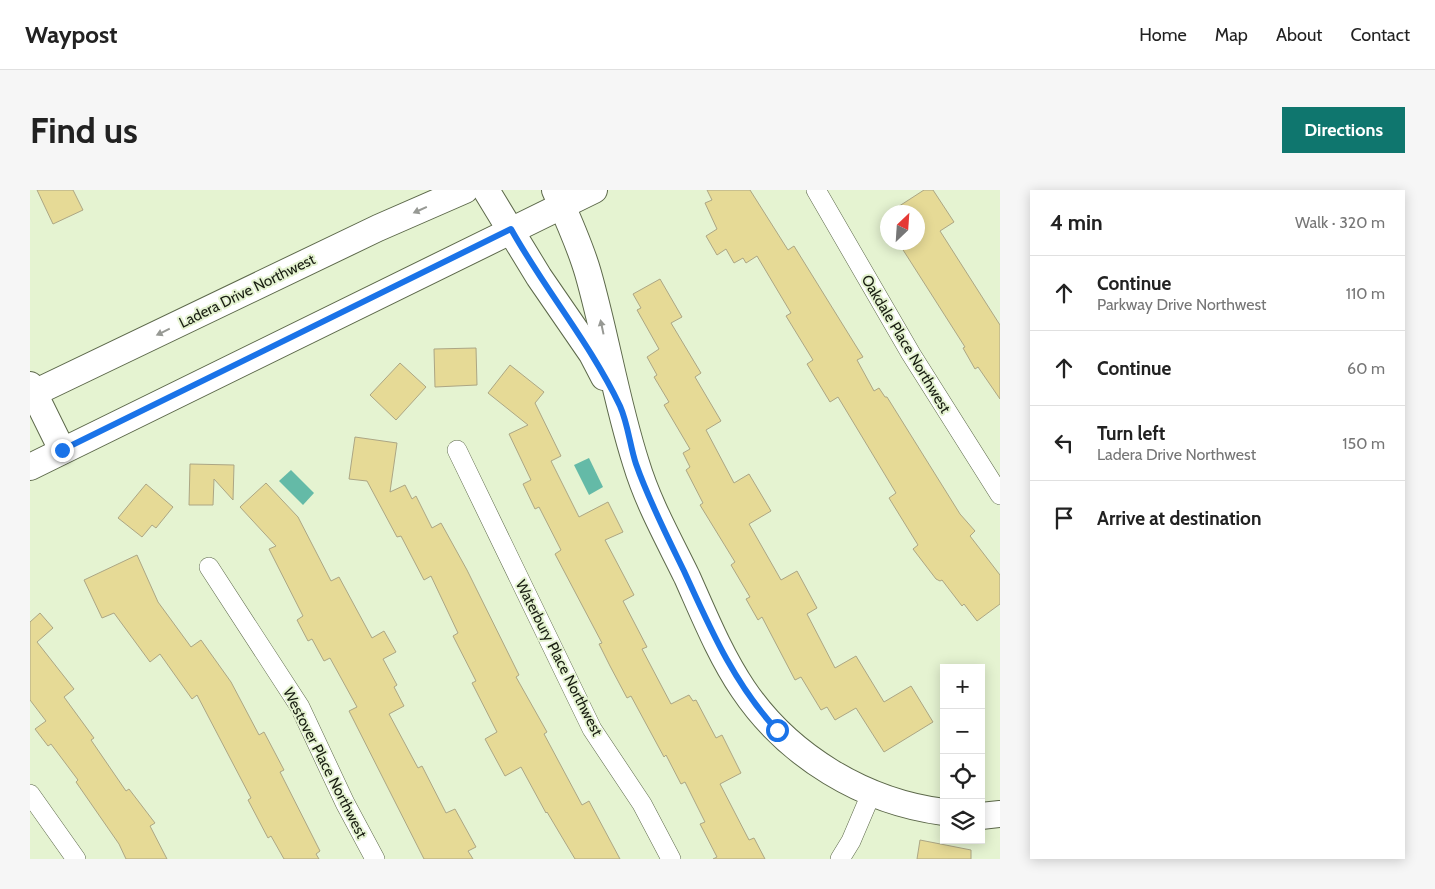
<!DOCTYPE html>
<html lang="en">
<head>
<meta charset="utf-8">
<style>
	:root { --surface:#fff; --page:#f6f6f6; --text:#222; --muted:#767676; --line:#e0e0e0; --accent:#0f766e }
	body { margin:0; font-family:Cabin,sans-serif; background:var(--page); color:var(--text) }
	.controls { position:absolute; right:15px; bottom:15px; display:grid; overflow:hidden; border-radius:0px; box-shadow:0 2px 12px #0003 }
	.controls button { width:45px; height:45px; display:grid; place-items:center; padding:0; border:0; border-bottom:1px solid var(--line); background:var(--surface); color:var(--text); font:25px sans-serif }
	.compass { position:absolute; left:850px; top:15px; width:45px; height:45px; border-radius:50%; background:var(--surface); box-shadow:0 2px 12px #0003; rotate:25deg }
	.stop { position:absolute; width:15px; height:15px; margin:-11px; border:4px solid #1a73e8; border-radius:50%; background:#fff }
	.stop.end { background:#1a73e8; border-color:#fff; box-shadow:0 1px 5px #0008 }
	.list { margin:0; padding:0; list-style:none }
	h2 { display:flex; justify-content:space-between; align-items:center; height:65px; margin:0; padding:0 20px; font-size:21px }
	h2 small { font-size:16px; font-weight:400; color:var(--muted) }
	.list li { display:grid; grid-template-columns:32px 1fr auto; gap:15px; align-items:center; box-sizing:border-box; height:75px; padding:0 20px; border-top:1px solid var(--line) }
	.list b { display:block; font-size:19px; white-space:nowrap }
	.list p { margin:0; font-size:16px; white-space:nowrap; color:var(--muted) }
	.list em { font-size:16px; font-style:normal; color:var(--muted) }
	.icon { flex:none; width:28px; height:28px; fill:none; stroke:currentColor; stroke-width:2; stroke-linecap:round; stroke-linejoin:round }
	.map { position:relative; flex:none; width:970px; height:669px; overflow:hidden; border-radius:0px }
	header { display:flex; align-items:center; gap:30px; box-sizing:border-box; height:70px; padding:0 25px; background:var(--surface); border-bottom:1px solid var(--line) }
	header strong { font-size:24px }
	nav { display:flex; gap:28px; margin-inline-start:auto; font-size:18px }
	.intro { display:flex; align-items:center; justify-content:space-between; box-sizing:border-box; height:120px; padding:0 30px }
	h1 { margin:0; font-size:35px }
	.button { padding:12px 22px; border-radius:0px; background:var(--accent); color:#fff; font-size:18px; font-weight:700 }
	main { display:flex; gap:30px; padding:0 30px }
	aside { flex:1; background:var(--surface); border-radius:0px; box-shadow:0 2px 12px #0003 }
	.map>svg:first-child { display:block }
</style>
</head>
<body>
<header>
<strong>Waypost</strong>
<nav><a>Home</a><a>Map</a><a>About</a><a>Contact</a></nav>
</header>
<div class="intro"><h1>Find us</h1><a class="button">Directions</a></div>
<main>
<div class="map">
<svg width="970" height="669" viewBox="0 0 970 669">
	<rect width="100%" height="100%" fill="#e5f3d1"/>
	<g fill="#64baa7">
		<path d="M 559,268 L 573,297 L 559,305 L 544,275 Z"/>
		<path d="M 261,280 L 284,303 L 273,315 L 249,291 Z"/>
	</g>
	<g fill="#e6da96" stroke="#aca684">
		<path d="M 7,0 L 43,0 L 53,20 L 23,34 Z"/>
		<path d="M 677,0 L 720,0 L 758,60 L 764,56 L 826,156 L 833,167 L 827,170 L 844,201 L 849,198 L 855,207 L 857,207 L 930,324 L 945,341 L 940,346 L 970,385 L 970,414 L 947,431 L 934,414 L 932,416 L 912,390 L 910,391 L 906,389 L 883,359 L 888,355 L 859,308 L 866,303 L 808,207 L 800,212 L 777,174 L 783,170 L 756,126 L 761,123 L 727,66 L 716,73 L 713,68 L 704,73 L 696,59 L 687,65 L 676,46 L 687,39 L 675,13 L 682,10 Z"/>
		<path d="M 894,0 L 903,0 L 924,32 L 910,41 L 970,135 L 970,209 L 948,177 L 945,179 L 933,158 L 935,157 L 868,52 L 888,52 L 888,22 L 860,22 Z"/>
		<path d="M 630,89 L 652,127 L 641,133 L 671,183 L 665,187 L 691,231 L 676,240 L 704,293 L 719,284 L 741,321 L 719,334 L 751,390 L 767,381 L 787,418 L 777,424 L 805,478 L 826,466 L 854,512 L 881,496 L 903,532 L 854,562 L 826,518 L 805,530 L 797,517 L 791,520 L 771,487 L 765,490 L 732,427 L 728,430 L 716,409 L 720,407 L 701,375 L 705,372 L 670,315 L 673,313 L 656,280 L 660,277 L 653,263 L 660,259 L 634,215 L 639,212 L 624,187 L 627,185 L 617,167 L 629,159 L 607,120 L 611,118 L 603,104 Z"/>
		<path d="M 446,158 L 447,195 L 405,197 L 404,159 Z"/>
		<path d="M 370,173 L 396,197 L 366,230 L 340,205 Z"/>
		<path d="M 480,175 L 514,202 L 505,213 L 531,266 L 521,271 L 549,327 L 578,312 L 593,342 L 575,350 L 604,405 L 593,411 L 617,457 L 612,459 L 641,514 L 659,505 L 663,511 L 666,510 L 686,548 L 692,545 L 711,583 L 690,594 L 719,650 L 724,648 L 735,669 L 683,669 L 687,667 L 670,634 L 675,632 L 655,592 L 651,594 L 636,565 L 634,567 L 601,506 L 597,508 L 580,476 L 569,454 L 572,453 L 525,364 L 531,360 L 509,317 L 505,319 L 493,294 L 501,290 L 479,244 L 498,235 L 458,203 Z"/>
		<path d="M 325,247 L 367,253 L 360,302 L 375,295 L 382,309 L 386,306 L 402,338 L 411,333 L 437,380 L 489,485 L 486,487 L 517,542 L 514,544 L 552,615 L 559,611 L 590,669 L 545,669 L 517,622 L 516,623 L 491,577 L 475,586 L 455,549 L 467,542 L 442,493 L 446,491 L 423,446 L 428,443 L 401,386 L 394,390 L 371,346 L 367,347 L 337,291 L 319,289 Z"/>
		<path d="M 160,274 L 204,275 L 203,310 L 184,289 L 183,315 L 159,315 Z"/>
		<path d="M 236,293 L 268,327 L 301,391 L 309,387 L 342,448 L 354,441 L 366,462 L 353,469 L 367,495 L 364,497 L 374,516 L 359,524 L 388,578 L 392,576 L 416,623 L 425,619 L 446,657 L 438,661 L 443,669 L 394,669 L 319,521 L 327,517 L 300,468 L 294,471 L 282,449 L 278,451 L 267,430 L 273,426 L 239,359 L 246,356 L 210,317 Z"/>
		<path d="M 116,294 L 143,317 L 126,338 L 122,335 L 112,347 L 88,328 Z"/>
		<path d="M 107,365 L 128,412 L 161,457 L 171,450 L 201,492 L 229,545 L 234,542 L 254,580 L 250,582 L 290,661 L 286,664 L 289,669 L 254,669 L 241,646 L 238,648 L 218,610 L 221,608 L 167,505 L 162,509 L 130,464 L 120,472 L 84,423 L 72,428 L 54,390 Z"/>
		<path d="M 10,423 L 23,438 L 7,452 L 44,499 L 34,507 L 64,548 L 61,550 L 96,601 L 99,599 L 125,633 L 120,636 L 137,669 L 96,669 L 89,654 L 46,592 L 48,590 L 21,554 L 18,556 L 5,539 L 16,531 L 0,510 L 0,432 Z"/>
		<path d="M 890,650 L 941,660 L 941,669 L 887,669 Z"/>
	</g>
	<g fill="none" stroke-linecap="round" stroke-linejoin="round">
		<defs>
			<g id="street">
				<path d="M 786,0 L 881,164 L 970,305"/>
				<path d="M 427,260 L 562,539 L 612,614 L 641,669"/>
				<path d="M 179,377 L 270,517 L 315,613 L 345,669"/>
				<path d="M 0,604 L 46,669"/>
				<path d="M 810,669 L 821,651 L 841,604"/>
			</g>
			<g id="secondary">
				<path d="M 456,0 L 509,87 L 562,164 L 574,187"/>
				<path d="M 525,0 C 537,27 550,55 558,83 C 576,146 586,211 606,273 C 618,313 639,350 657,387 C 674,425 690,465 713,499 C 758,566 834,612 914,622"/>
				<path d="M 0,195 L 32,260"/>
				<path d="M 0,205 L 348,38 L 435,0"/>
				<path d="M 0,277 L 564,0"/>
				<path d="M 951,626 L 970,624"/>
			</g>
		</defs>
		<use href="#street" stroke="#5c684a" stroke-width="20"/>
		<use href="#secondary" stroke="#5c684a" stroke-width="28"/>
		<use href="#street" stroke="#fff" stroke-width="19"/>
		<use href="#secondary" stroke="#fff" stroke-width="26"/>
	</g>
	<defs><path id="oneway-solid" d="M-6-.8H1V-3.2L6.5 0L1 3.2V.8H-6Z" transform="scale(1.25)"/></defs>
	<g fill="#979994">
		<use href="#oneway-solid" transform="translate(390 20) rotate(156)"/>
		<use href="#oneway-solid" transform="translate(572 137) rotate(-102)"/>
		<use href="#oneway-solid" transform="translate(133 142) rotate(154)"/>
	</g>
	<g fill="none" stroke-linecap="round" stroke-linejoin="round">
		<path stroke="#1a73e8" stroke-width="6" d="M 32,260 L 481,39 C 515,100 560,153 590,216 C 598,234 600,256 606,274 C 619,311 637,346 654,381 C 680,438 704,494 747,540"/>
	</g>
	<g text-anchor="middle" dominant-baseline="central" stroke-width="4" stroke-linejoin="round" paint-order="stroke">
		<g font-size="15" fill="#181d11" stroke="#e5f3d1">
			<text transform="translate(217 101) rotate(-26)">Ladera Drive Northwest</text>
			<text transform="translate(876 154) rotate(59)">Oakdale Place Northwest</text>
			<text transform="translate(529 468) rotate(63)">Waterbury Place Northwest</text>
			<text transform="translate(295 573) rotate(63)">Westover Place Northwest</text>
		</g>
	</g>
</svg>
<div class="controls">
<button>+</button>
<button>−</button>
<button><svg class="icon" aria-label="locate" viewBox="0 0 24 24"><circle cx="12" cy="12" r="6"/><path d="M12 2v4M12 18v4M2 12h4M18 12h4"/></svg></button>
<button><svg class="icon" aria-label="layers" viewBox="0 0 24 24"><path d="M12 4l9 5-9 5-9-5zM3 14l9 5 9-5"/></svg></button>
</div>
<svg class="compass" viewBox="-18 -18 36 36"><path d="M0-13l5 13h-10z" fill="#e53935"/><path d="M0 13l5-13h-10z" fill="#767676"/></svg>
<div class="stop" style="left:747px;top:540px"></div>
<div class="stop end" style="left:32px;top:260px"></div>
</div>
<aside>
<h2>4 min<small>Walk · 320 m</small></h2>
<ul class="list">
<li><svg class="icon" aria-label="ahead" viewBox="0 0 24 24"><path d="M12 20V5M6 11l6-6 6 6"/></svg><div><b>Continue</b><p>Parkway Drive Northwest</p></div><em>110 m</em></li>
<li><svg class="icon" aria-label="ahead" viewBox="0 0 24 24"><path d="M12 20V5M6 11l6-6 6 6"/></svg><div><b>Continue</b></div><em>60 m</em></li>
<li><svg class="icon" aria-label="left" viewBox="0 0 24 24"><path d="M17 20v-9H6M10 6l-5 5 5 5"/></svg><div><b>Turn left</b><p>Ladera Drive Northwest</p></div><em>150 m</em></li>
<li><svg class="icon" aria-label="arrive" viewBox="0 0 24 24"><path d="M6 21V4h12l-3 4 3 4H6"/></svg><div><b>Arrive at destination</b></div></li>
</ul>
</aside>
</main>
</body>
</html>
